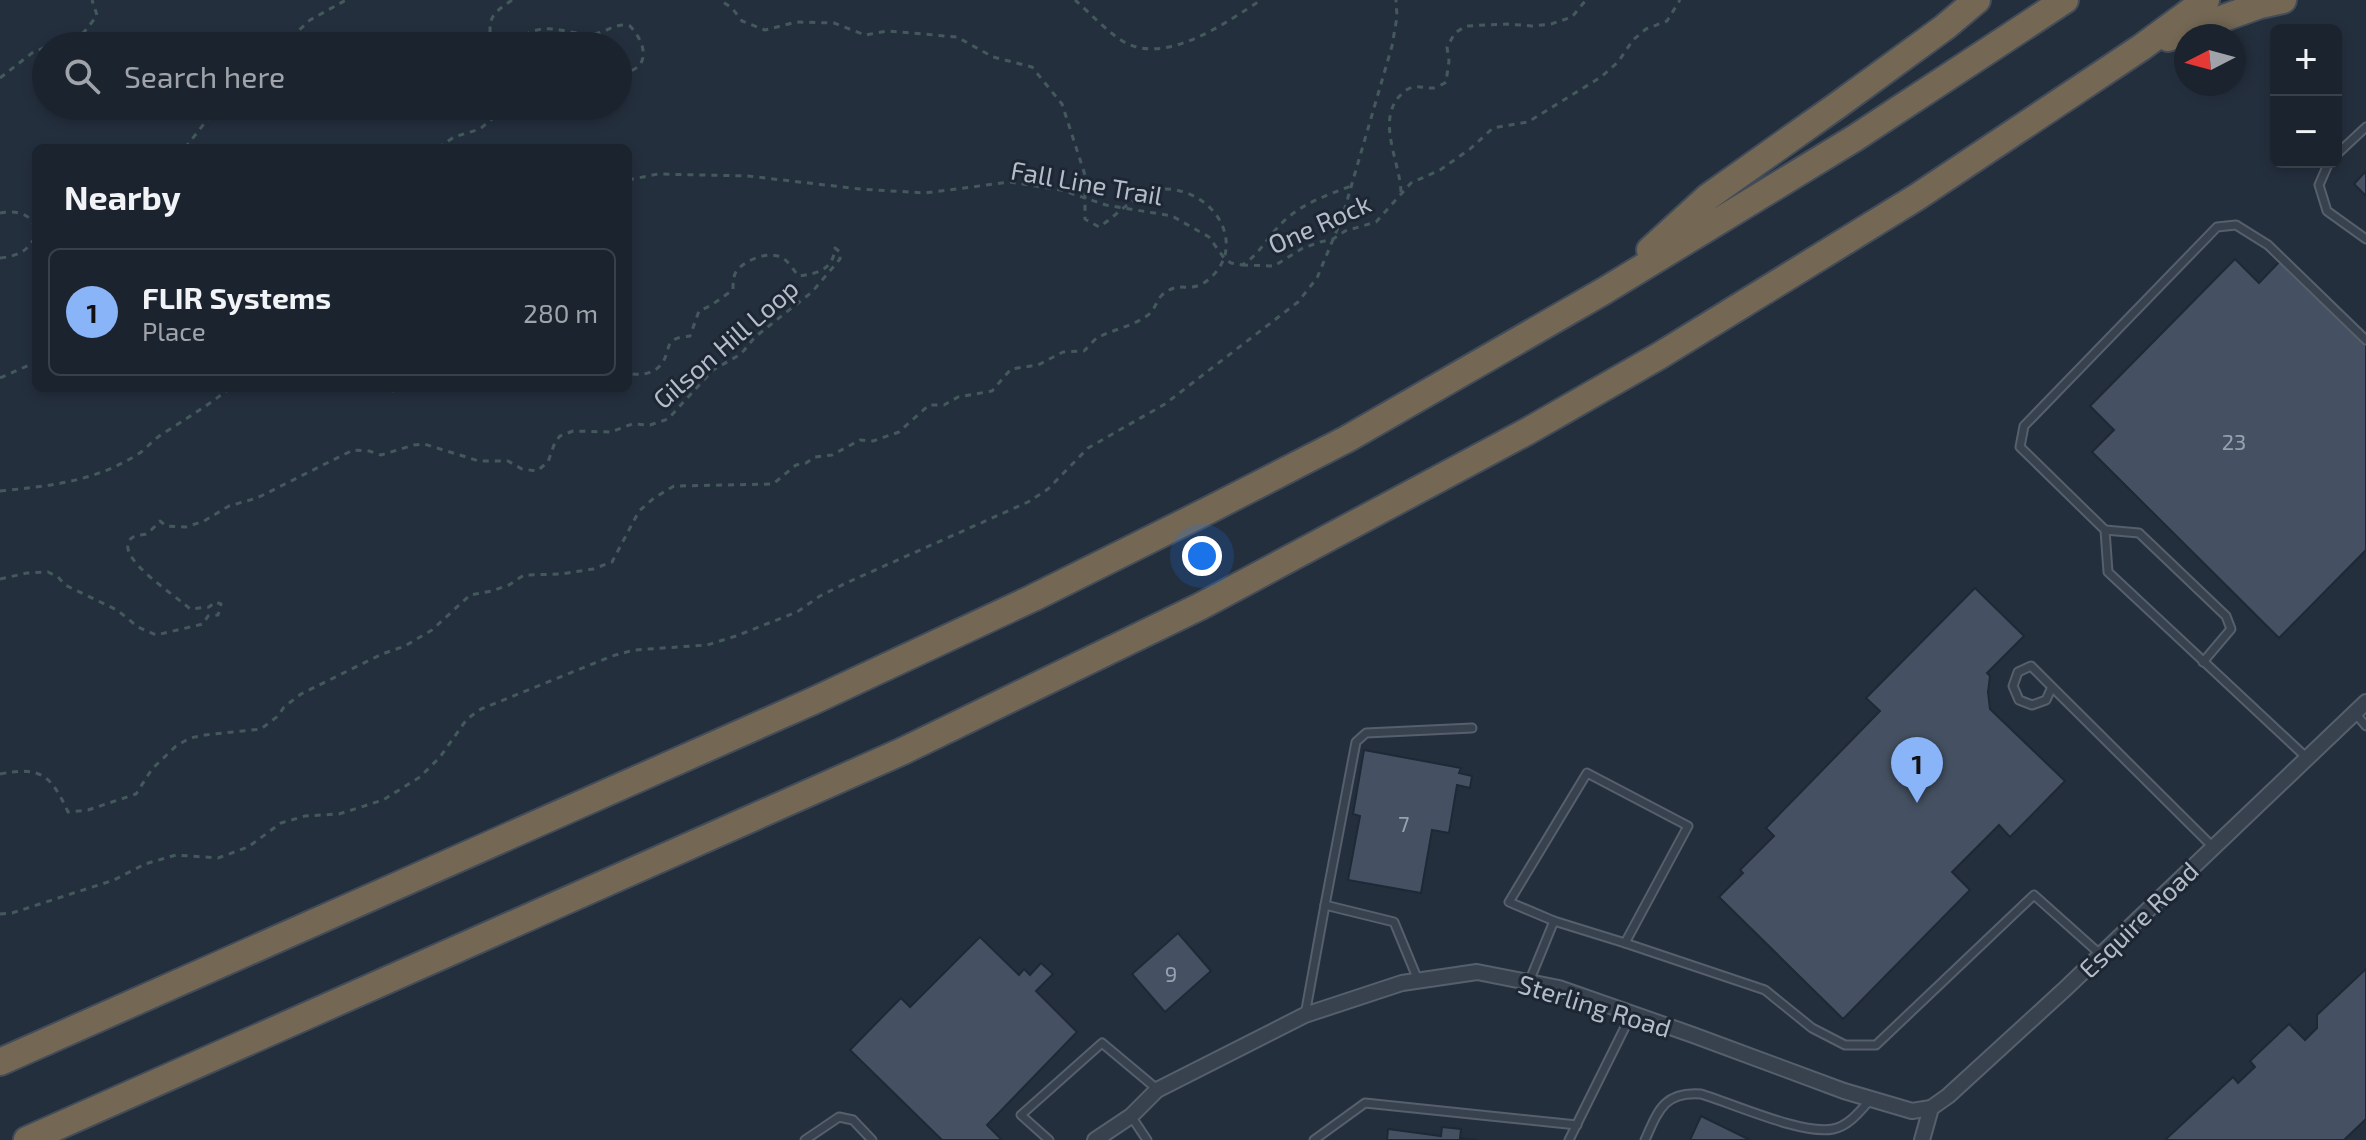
<!DOCTYPE html>
<html lang="en">
<head>
<meta charset="utf-8">
<style>
	:root { --surface:#1b232e; --page:#282f3a; --text:#f1f3f6; --muted:#a0a4aa; --line:#39404a; --accent:#8ab4f8 }
	body { margin:0; font-family:"Exo 2",sans-serif; background:var(--page); color:var(--text) }
	.controls { position:absolute; right:24px; top:24px; display:grid; overflow:hidden; border-radius:12px; box-shadow:0 4px 12px #0003 }
	.controls button { width:72px; height:72px; display:grid; place-items:center; padding:0; border:0; border-bottom:2px solid var(--line); background:var(--surface); color:var(--text); font:40px sans-serif }
	.compass { position:absolute; left:2174px; top:24px; width:72px; height:72px; border-radius:50%; background:var(--surface); box-shadow:0 4px 12px #0003; rotate:264deg }
	.you { position:absolute; left:1202px; top:556px; width:28px; height:28px; margin:-20px; border:6px solid #fff; border-radius:50%; background:#1a73e8; box-shadow:0 0 0 12px #1a73e833 }
	.badge { display:grid; place-items:center; width:52px; height:52px; border-radius:50%; background:var(--accent); color:#111; font-size:26px; font-weight:700 }
	.pin { position:absolute; translate:-50% -66px; filter:drop-shadow(0 2px 4px #0008) }
	.pin::after { content:''; position:absolute; top:42px; width:28px; height:24px; background:inherit; clip-path:polygon(0 0,100% 0,50% 100%) }
	.list { margin:0; padding:0; list-style:none }
	h2 { display:flex; justify-content:space-between; align-items:center; height:104px; margin:0; padding:0 32px; font-size:34px }
	h2 small { font-size:26px; font-weight:400; color:var(--muted) }
	.list li { display:grid; grid-template-columns:52px 1fr auto; gap:24px; align-items:center; box-sizing:border-box; height:128px; margin:0 16px 16px; padding:0 16px; border:2px solid var(--line); border-radius:12px }
	.list b { display:block; font-size:30px; white-space:nowrap }
	.list p { margin:0; font-size:26px; white-space:nowrap; color:var(--muted) }
	.list em { font-size:26px; font-style:normal; color:var(--muted) }
	.icon { flex:none; width:44px; height:44px; fill:none; stroke:currentColor; stroke-width:2; stroke-linecap:round; stroke-linejoin:round }
	.map { position:relative; flex:none; width:2366px; height:1140px; overflow:hidden }
	.search { position:absolute; background:var(--surface); box-shadow:0 4px 12px #0003; left:32px; top:32px; width:600px; height:88px; display:flex; align-items:center; gap:20px; box-sizing:border-box; padding:0 28px; border-radius:44px; color:var(--muted); font-size:30px }
	.panel { position:absolute; background:var(--surface); box-shadow:0 4px 12px #0003; left:32px; top:144px; width:600px; height:248px; border-radius:12px }
	.map>svg:first-child { display:block }
</style>
</head>
<body>
<div class="map">
<svg width="2366" height="1140" viewBox="0 0 2366 1140">
	<rect width="100%" height="100%" fill="#242f3e"/>
	<g fill="#455162" stroke="#1f2835" stroke-width="2">
		<path d="M 2366,171 L 2366,196 L 2354,184 Z"/>
		<path d="M 2235,259 L 2259,283 L 2282,259 L 2366,343 L 2366,550 L 2279,638 L 2092,452 L 2114,430 L 2090,406 Z"/>
		<path d="M 1975,588 L 2024,636 L 1987,673 L 1990,676 L 1988,692 L 1990,709 L 2065,781 L 2010,837 L 1999,825 L 1952,872 L 1970,890 L 1843,1019 L 1719,897 L 1743,873 L 1740,870 L 1774,836 L 1766,828 L 1880,711 L 1866,698 Z"/>
		<path d="M 1364,750 L 1461,768 L 1459,773 L 1472,776 L 1470,788 L 1457,785 L 1449,833 L 1432,830 L 1421,893 L 1348,880 L 1360,816 L 1353,814 Z"/>
		<path d="M 1178,933 L 1211,971 L 1165,1012 L 1132,974 Z"/>
		<path d="M 980,937 L 1019,975 L 1024,969 L 1030,975 L 1041,963 L 1053,974 L 1036,991 L 1077,1032 L 987,1125 L 1002,1140 L 942,1140 L 850,1050 L 901,998 L 910,1007 Z"/>
		<path d="M 2366,969 L 2366,1119 L 2344,1140 L 2165,1140 L 2233,1077 L 2238,1083 L 2255,1067 L 2250,1061 L 2289,1024 L 2305,1040 L 2317,1028 L 2317,1015 Z"/>
		<path d="M 1701,1116 L 1750,1140 L 1690,1140 Z"/>
		<path d="M 1442,1127 L 1461,1129 L 1460,1138 L 1478,1140 L 1387,1140 L 1388,1129 L 1441,1136 Z"/>
	</g>
	<g fill="none" stroke-linecap="round" stroke-linejoin="round">
		<defs>
			<g id="lane">
				<path d="M 2336,155 L 2366,127"/>
				<path d="M 2329,162 L 2319,185 L 2327,211 L 2366,239"/>
				<path d="M 2105,530 L 2139,533 L 2226,616 L 2231,629 L 2203,662"/>
				<path d="M 2052,687 L 2046,700 L 2032,705 L 2019,700 L 2013,686 L 2018,672 L 2031,666 L 2052,687 L 2213,847"/>
				<path d="M 2355,713 L 2366,726"/>
				<path d="M 2307,758 L 2108,572 L 2105,530 L 2020,447 L 2024,426 L 2217,227 L 2236,225 L 2268,245 L 2366,340"/>
				<path d="M 1325,905 L 1356,742 L 1366,733 L 1472,728"/>
				<path d="M 1554,921 L 1625,943"/>
				<path d="M 1529,982 L 1554,921 L 1509,902 L 1587,773 L 1688,826 L 1625,943 L 1765,990 L 1812,1028 L 1845,1045 L 1876,1045 L 2034,895 L 2100,954"/>
				<path d="M 1305,1015 L 1325,905 L 1394,922 L 1418,980"/>
				<path d="M 1131,1116 L 1147,1140"/>
				<path d="M 805,1140 L 839,1117 L 853,1120 L 872,1140"/>
				<path d="M 1049,1140 L 1021,1115 L 1102,1043 L 1157,1089"/>
				<path d="M 1314,1140 L 1365,1103 L 1577,1125"/>
				<path d="M 1569,1140 L 1632,1013"/>
				<path d="M 1645,1140 C 1658,1111 1664,1091 1701,1094 C 1734,1104 1802,1135 1833,1129 C 1849,1126 1860,1111 1871,1099"/>
			</g>
			<g id="street">
				<path d="M 1095,1140 L 1131,1116 L 1157,1090 L 1305,1015 L 1402,983 L 1477,972 L 1559,988 L 1693,1035 L 1844,1091 L 1912,1111 L 1931,1108"/>
				<path d="M 1922,1140 L 1931,1108 L 1948,1096 L 2065,989 L 2366,702"/>
			</g>
			<g id="highway">
				<path d="M 2168,38 L 2260,5 L 2283,0"/>
				<path d="M 1650,250 L 1708,197 L 1838,105 L 1945,27 L 1977,0"/>
				<path d="M 0,1062 L 813,701 L 1033,598 L 1211,509 L 1347,439 L 1604,291 L 1855,138 L 2065,0"/>
				<path d="M 27,1140 L 903,751 L 1201,606 L 1528,431 L 1659,356 L 1917,197 L 2142,47 L 2206,0"/>
			</g>
		</defs>
		<use href="#lane" stroke="#565f6c" stroke-width="11"/>
		<use href="#street" stroke="#565f6c" stroke-width="18"/>
		<use href="#highway" stroke="#434c59" stroke-width="30"/>
		<g stroke="#44595c" stroke-width="3" stroke-dasharray="6 6" stroke-linecap="butt">
			<path d="M 512,0 C 495,12 487,16 491,39 C 508,51 520,34 537,30 C 555,25 575,36 594,34 C 607,32 616,22 630,26 C 648,45 651,72 618,73"/>
			<path d="M 1075,0 C 1090,13 1111,36 1128,44 C 1170,63 1227,22 1261,0"/>
			<path d="M 62,46 C 77,43 89,27 97,15 L 92,0"/>
			<path d="M 282,46 L 310,20 L 346,0"/>
			<path d="M 0,78 L 32,53 L 46,47"/>
			<path d="M 185,148 L 218,106"/>
			<path d="M 438,148 L 454,137 L 480,129 L 499,113 L 508,109 L 519,110 L 532,116 L 541,111 L 544,106"/>
			<path d="M 628,180 L 658,174 L 748,176 L 860,189 L 925,193 L 1010,182 L 1061,190 L 1106,205 L 1172,216 L 1209,237 L 1224,258 L 1231,263 L 1242,265 C 1259,255 1266,239 1280,225 C 1300,204 1325,196 1351,186"/>
			<path d="M 1401,192 C 1400,160 1373,116 1405,91 C 1416,83 1423,89 1434,88 C 1436,88 1445,83 1446,82 L 1449,61 L 1447,47 L 1455,33 L 1466,26 L 1507,24 L 1532,26 L 1551,24 L 1572,17 L 1586,0"/>
			<path d="M 0,213 C 15,210 34,213 36,232"/>
			<path d="M 0,258 C 17,256 28,252 36,235"/>
			<path d="M 1242,265 L 1274,266 L 1303,248 L 1320,242 L 1333,239 L 1345,231 L 1376,222 L 1411,183 L 1440,170 L 1470,149 L 1493,128 L 1528,122 L 1601,77 L 1618,62 L 1633,40 L 1646,29 L 1667,21 L 1680,0"/>
			<path d="M 0,378 L 36,362"/>
			<path d="M 388,388 L 393,391 L 406,388"/>
			<path d="M 0,491 C 49,486 92,482 135,456 C 146,450 153,439 164,433 C 187,418 209,405 230,388"/>
			<path d="M 0,579 L 27,573 L 48,572 L 58,577 L 65,585 L 117,610 L 138,627 L 156,635 L 203,624 L 208,616 L 218,615 L 221,604 L 215,602 L 209,607 L 190,609 C 178,597 118,560 129,541 C 133,534 140,536 146,534 C 151,531 156,525 160,521 L 166,526 L 186,527 L 204,521 L 229,506 L 257,498 L 353,450 L 369,451 L 381,455 L 414,445 L 424,444 L 479,461 L 508,461 L 522,469 L 537,471 L 548,462 L 555,442 L 560,436 L 573,431 L 611,432 L 632,424 L 650,425 L 668,419 L 713,370 L 741,354 L 755,337 L 812,292 L 840,259 L 840,252 L 835,248 C 833,270 818,273 799,276 C 793,270 788,260 781,257 C 767,251 746,260 737,270 C 733,276 733,283 733,290 L 710,306 L 699,311 L 690,336 C 684,337 676,337 671,342 C 668,346 668,350 666,355 C 661,372 644,377 628,373"/>
			<path d="M 0,774 C 41,766 51,775 68,812 L 88,810 L 136,794 L 152,769 L 176,746 L 190,738 L 205,735 L 261,729 L 278,716 L 284,707 L 301,694 L 382,654 L 405,646 L 432,630 L 470,595 L 492,591 L 509,585 L 524,575 L 561,574 L 593,569 L 612,562 L 639,511 L 654,498 L 674,486 L 773,484 L 796,465 L 806,463 L 815,457 L 832,455 L 860,440 L 873,441 L 899,432 L 929,405 L 944,405 L 958,397 L 992,391 L 1011,369 L 1038,365 L 1063,352 L 1084,351 C 1088,347 1093,341 1097,338 C 1113,329 1132,327 1148,315 C 1155,310 1156,301 1162,295 C 1177,282 1185,290 1197,286 C 1210,282 1222,267 1225,255 C 1234,217 1193,183 1156,190 C 1133,195 1118,215 1099,227 L 1085,219 L 1085,175 L 1062,104 L 1032,67 L 993,57 L 957,37 L 888,31 L 865,35 L 834,23 L 796,22 L 765,30 L 742,21 L 732,8 L 720,0"/>
			<path d="M 0,914 L 12,913 L 114,880 L 145,864 L 176,855 L 218,858 L 248,847 L 281,823 L 305,816 L 339,814 L 383,800 L 420,777 L 440,757 L 467,719 L 481,709 L 612,656 L 634,650 L 707,645 L 736,636 L 797,612 L 820,596 L 846,583 L 1028,502 L 1048,489 L 1088,448 L 1165,404 L 1298,302 L 1317,278 L 1342,218 L 1392,46 L 1397,17 L 1396,0"/>
		</g>
		<use href="#lane" stroke="#38414e" stroke-width="7"/>
		<use href="#street" stroke="#38414e" stroke-width="14"/>
		<use href="#highway" stroke="#746855" stroke-width="26"/>
	</g>
	<g text-anchor="middle" dominant-baseline="central" stroke-width="6" stroke-linejoin="round" paint-order="stroke">
		<g font-size="22" fill="#98a1af">
			<text x="2234" y="441">23</text>
			<text x="1404" y="823">7</text>
			<text x="1171" y="973">9</text>
		</g>
		<g font-size="26" fill="#b4bcc9" stroke="#1d2633">
			<text transform="translate(1087 182) rotate(10)">Fall Line Trail</text>
			<text transform="translate(1319 223) rotate(-24)">One Rock</text>
			<text transform="translate(725 343) rotate(-41)">Gilson Hill Loop</text>
			<text transform="translate(2138 919) rotate(-44)">Esquire Road</text>
			<text transform="translate(1595 1005) rotate(17)">Sterling Road</text>
		</g>
	</g>
</svg>
<div class="controls">
<button>+</button>
<button>−</button>
</div>
<svg class="compass" viewBox="-18 -18 36 36"><path d="M0-13l5 13h-10z" fill="#e53935"/><path d="M0 13l5-13h-10z" fill="#a0a4aa"/></svg>
<div class="you"></div>
<div class="pin badge" style="left:1917px;top:803px">1</div>
<div class="search"><svg class="icon" aria-label="search" viewBox="0 0 24 24"><circle cx="10" cy="10" r="6"/><path d="M15 15l6 6"/></svg>Search here</div>
<section class="panel">
<h2>Nearby<small></small></h2>
<ul class="list">
<li><span class="badge">1</span><div><b>FLIR Systems</b><p>Place</p></div><em>280 m</em></li>
</ul>
</section>
</div>
</body>
</html>
